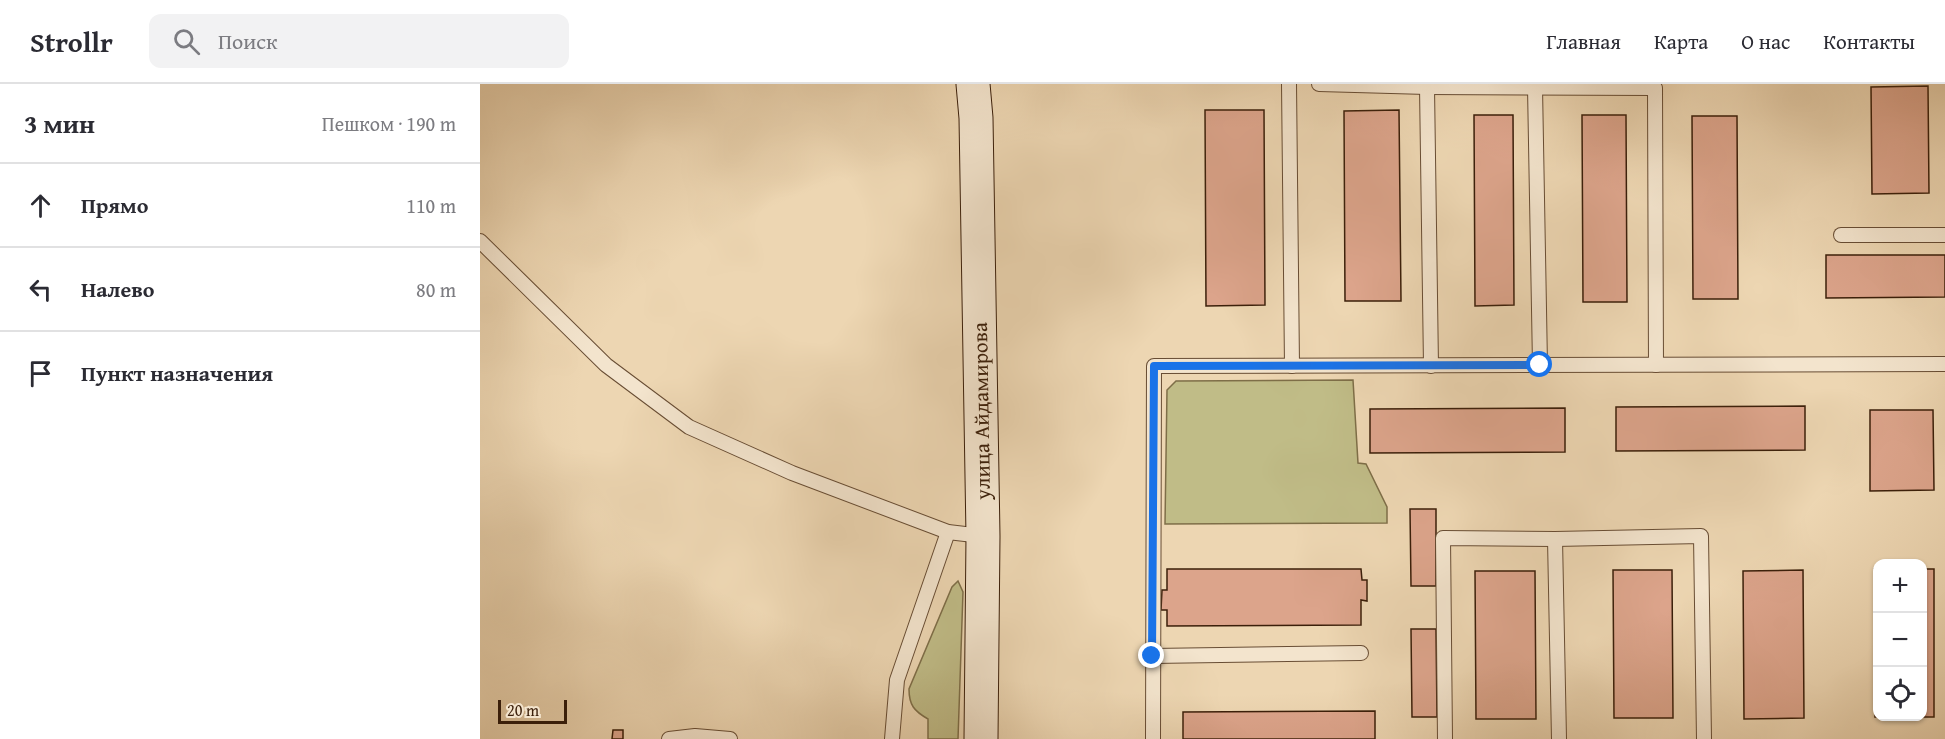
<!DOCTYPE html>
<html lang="ru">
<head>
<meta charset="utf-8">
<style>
	:root { --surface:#fff; --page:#f2f2f3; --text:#2b2b33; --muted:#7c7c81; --line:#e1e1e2 }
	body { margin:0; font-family:"Gentium Book Plus",serif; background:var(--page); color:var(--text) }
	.controls { position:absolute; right:18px; bottom:18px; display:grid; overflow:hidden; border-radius:12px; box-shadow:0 2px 4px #0004 }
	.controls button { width:54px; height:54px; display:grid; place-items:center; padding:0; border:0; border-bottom:2px solid var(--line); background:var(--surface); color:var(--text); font:30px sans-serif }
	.scale { position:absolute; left:18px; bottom:15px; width:69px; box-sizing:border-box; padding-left:6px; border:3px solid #3b1f0a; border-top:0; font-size:16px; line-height:21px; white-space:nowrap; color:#3b1f0a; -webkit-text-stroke:4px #f3e4cd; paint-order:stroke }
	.stop { position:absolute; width:18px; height:18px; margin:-14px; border:4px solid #1a73e8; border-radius:50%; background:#fff }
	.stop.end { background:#1a73e8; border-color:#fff; box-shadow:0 2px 6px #0008 }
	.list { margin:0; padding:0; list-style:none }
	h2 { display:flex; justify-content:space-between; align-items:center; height:78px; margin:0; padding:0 24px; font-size:26px }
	h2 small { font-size:20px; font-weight:400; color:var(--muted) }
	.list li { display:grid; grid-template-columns:39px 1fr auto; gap:18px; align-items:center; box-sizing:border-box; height:84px; padding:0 24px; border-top:2px solid var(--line) }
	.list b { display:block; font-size:22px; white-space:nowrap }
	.list em { font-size:20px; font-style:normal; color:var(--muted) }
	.icon { flex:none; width:33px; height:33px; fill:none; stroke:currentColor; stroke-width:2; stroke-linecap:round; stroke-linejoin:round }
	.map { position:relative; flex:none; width:1465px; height:655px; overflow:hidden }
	header { display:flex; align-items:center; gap:36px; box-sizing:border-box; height:84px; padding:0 30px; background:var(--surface); border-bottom:2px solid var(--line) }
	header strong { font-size:28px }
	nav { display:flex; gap:33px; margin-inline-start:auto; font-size:21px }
	.search { width:420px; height:54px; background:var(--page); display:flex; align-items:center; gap:15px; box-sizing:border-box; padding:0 21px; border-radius:12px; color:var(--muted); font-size:22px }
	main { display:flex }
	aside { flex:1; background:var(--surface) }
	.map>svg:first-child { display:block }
</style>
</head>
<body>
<header>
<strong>Strollr</strong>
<div class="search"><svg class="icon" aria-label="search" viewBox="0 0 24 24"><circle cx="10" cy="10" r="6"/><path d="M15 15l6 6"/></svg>Поиск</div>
<nav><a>Главная</a><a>Карта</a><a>О нас</a><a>Контакты</a></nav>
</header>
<main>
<aside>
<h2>3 мин<small>Пешком · 190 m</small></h2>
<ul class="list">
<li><svg class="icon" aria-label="ahead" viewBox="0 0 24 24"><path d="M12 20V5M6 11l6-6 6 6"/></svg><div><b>Прямо</b></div><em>110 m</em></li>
<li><svg class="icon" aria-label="left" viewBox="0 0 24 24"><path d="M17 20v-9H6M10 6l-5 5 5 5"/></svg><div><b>Налево</b></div><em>80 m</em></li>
<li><svg class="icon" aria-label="arrive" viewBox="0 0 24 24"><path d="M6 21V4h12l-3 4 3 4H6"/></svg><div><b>Пункт назначения</b></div></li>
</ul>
</aside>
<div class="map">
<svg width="1465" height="655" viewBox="0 0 1465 655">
	<rect width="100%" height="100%" fill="#edd6b2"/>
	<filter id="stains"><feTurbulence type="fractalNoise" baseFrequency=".00333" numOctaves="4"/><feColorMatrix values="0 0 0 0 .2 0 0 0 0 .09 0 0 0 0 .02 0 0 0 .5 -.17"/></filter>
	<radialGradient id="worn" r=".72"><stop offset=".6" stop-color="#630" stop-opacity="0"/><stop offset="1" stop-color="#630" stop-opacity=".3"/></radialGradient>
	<g fill="#c0bc87" stroke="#7e6e48" stroke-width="1.5">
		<path d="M 873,296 L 878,379 L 886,380 L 907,423 L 907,439 L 685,440 L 687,306 L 696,297 Z"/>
		<path d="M 478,497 L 483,508 L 478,655 L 448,655 L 448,635 C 434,627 429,621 429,605 L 472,503 Z"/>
	</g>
	<g fill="#dca48b" stroke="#3b1f0a" stroke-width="1.5">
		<path d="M 1448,2 L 1449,109 L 1392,110 L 1391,3 Z"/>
		<path d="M 725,26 L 784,26 L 785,221 L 726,222 Z"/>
		<path d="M 919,26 L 921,217 L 865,217 L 864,27 Z"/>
		<path d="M 994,31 L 1033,31 L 1034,221 L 995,222 Z"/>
		<path d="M 1102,31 L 1146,31 L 1147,218 L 1103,218 Z"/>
		<path d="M 1212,32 L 1257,32 L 1258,215 L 1213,215 Z"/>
		<path d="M 1346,171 L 1465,171 L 1465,213 L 1346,214 Z"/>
		<path d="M 1325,322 L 1325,366 L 1136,367 L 1136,323 Z"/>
		<path d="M 1085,324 L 1085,368 L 890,369 L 890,325 Z"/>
		<path d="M 1390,326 L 1453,326 L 1454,406 L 1390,407 Z"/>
		<path d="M 930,425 L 956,425 L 956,502 L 931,502 Z"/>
		<path d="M 687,485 L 881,485 L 882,496 L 887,496 L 887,517 L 881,516 L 881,541 L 687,542 L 687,526 L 681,526 L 682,506 L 687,506 Z"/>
		<path d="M 1394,485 L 1398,485 L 1398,632 L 1442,632 L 1442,485 L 1454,485 L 1454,633 L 1395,633 Z"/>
		<path d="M 1133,486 L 1192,486 L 1193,634 L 1134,634 Z"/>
		<path d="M 1323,486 L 1324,634 L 1264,635 L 1263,487 Z"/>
		<path d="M 995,487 L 1055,487 L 1056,635 L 996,635 Z"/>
		<path d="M 931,545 L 956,545 L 957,633 L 932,633 Z"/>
		<path d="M 895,627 L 895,655 L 703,655 L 703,628 Z"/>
		<path d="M 133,646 L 143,646 L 143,655 L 132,655 Z"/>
	</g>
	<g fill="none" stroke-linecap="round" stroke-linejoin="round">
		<defs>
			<g id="service">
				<path d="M 809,0 L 812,282"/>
				<path d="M 839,0 L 947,3 L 1175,4 L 1176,281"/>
				<path d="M 947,3 L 951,282"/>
				<path d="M 1055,3 L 1060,281"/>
				<path d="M 1361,151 L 1465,151"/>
				<path d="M 0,157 L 126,281 L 209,343 L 312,389 L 468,448 L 502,452"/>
				<path d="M 1075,455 L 1079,655"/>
				<path d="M 672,572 L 881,569"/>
				<path d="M 189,655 L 215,652 L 250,655"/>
				<path d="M 412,655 L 417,596 L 468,448"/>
				<path d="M 673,655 L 674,282 L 1465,280"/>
				<path d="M 965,655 L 963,454 L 1075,455 L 1221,452 L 1224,655"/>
			</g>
			<path id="secondary" d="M 493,0 L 496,34 L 503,452 L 501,655"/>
		</defs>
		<use href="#service" stroke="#684d34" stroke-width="16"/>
		<use href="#secondary" stroke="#3b1f0a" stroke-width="35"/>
		<use href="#service" stroke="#f3e4cd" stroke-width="14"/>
		<use href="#secondary" stroke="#f3e4cd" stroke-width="33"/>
	</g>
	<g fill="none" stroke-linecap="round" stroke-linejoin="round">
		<path stroke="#1a73e8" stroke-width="8" d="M 672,572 L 674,282 L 1060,281"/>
	</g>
	<g text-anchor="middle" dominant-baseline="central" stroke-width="5" stroke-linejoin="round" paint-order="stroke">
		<g font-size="21" fill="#3b1f0a" stroke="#f3e4cd">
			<text transform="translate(501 327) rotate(-91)">улица Айдамирова</text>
		</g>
	</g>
	<rect width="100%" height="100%" filter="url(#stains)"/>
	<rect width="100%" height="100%" fill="url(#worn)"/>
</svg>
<div class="controls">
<button>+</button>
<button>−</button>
<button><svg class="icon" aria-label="locate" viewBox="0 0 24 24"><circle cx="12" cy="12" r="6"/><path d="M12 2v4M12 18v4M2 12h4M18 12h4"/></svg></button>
</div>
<div class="scale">20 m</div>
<div class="stop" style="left:1060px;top:281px"></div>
<div class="stop end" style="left:672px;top:572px"></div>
</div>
</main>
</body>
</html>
